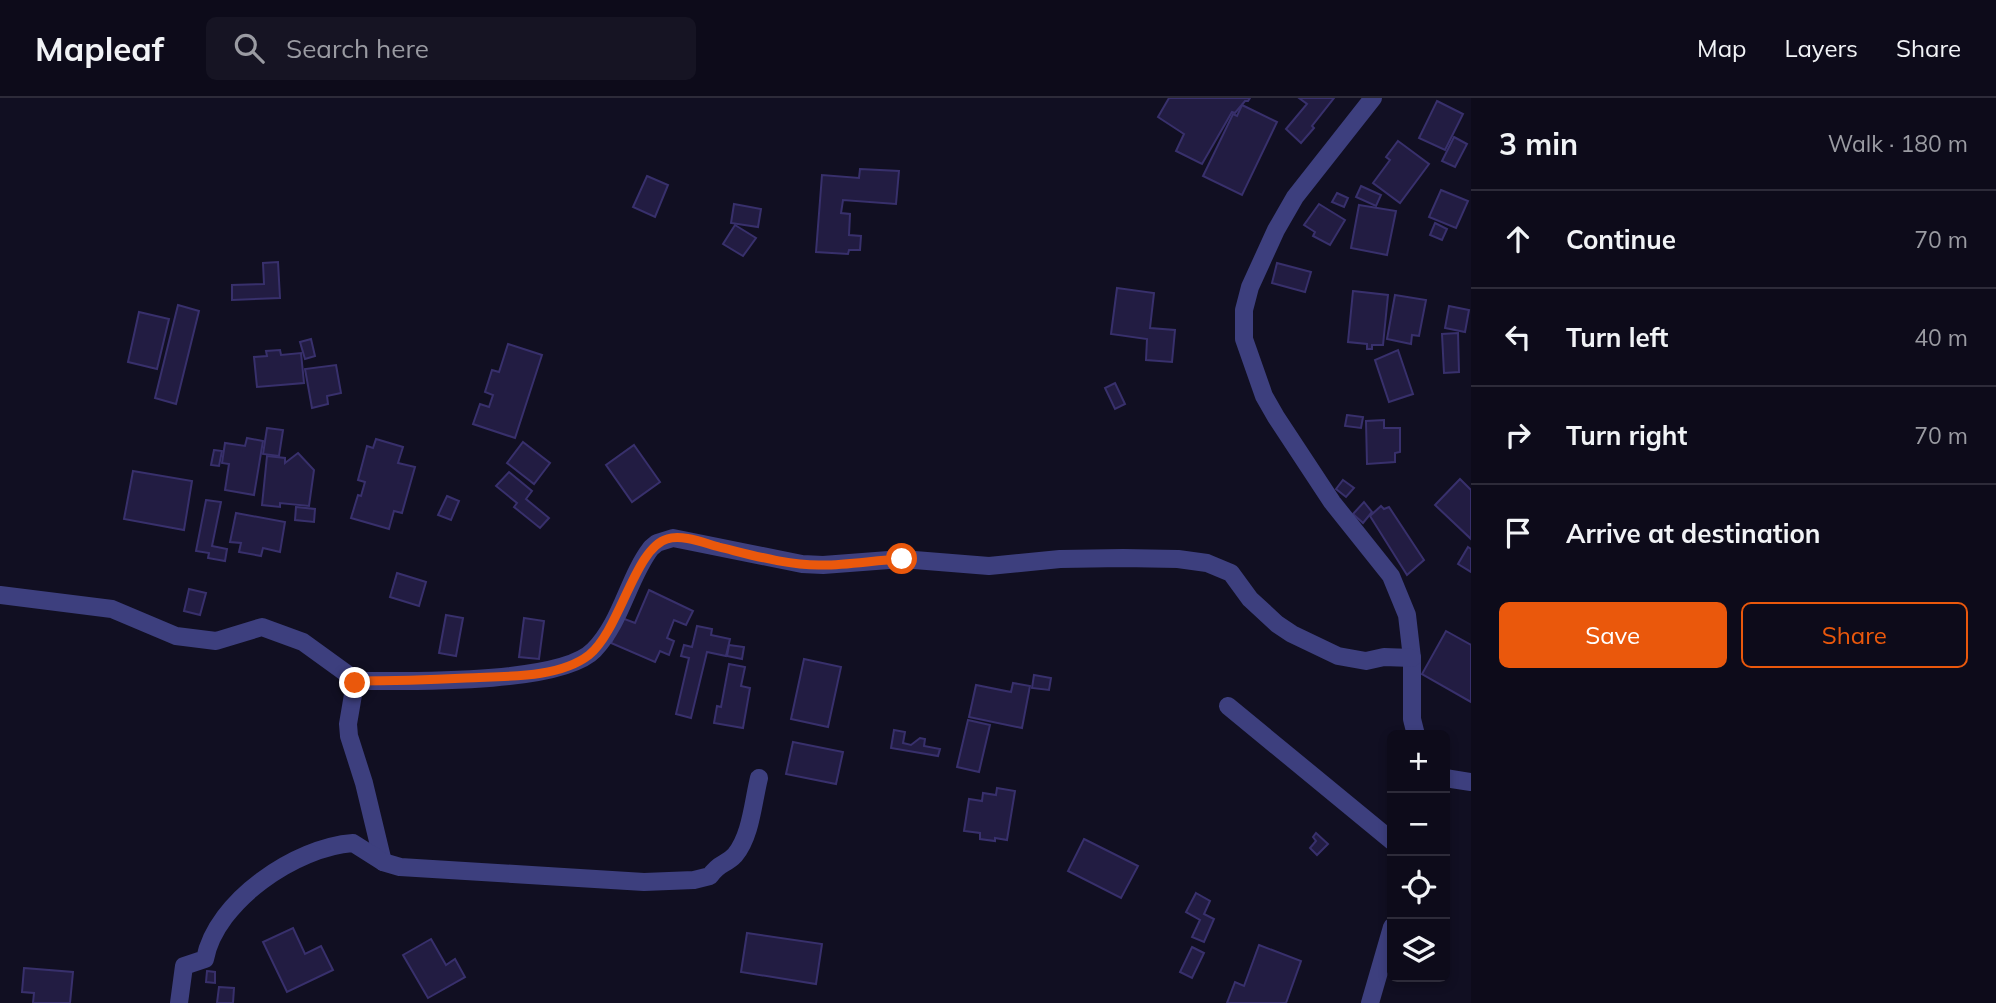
<!DOCTYPE html>
<html lang="en">
<head>
<meta charset="utf-8">
<style>
	:root { --surface:#0d0b1a; --page:#161423; --text:#f1f3f6; --muted:#9a9ba2; --line:#2d2b39; --accent:#ea580c }
	body { margin:0; font-family:Mulish,sans-serif; background:var(--page); color:var(--text) }
	.controls { position:absolute; right:21px; bottom:21px; display:grid; overflow:hidden; border-radius:10px; box-shadow:0 4px 10px #0003 }
	.controls button { width:63px; height:63px; display:grid; place-items:center; padding:0; border:0; border-bottom:2px solid var(--line); background:var(--surface); color:var(--text); font:35px sans-serif }
	.stop { position:absolute; width:21px; height:21px; margin:-16px; border:5px solid #ea580c; border-radius:50%; background:#fff }
	.stop.end { background:#ea580c; border-color:#fff; box-shadow:0 2px 7px #0008 }
	.list { margin:0; padding:0; list-style:none }
	h2 { display:flex; justify-content:space-between; align-items:center; height:91px; margin:0; padding:0 28px; font-size:30px }
	h2 small { font-size:23px; font-weight:400; color:var(--muted) }
	.list li { display:grid; grid-template-columns:46px 1fr auto; gap:21px; align-items:center; box-sizing:border-box; height:98px; padding:0 28px; border-top:2px solid var(--line) }
	.list b { display:block; font-size:26px; white-space:nowrap }
	.list em { font-size:23px; font-style:normal; color:var(--muted) }
	.actions { display:flex; gap:14px; padding:21px 28px }
	.actions a { flex:1; padding:16px 0; border:2px solid var(--accent); border-radius:10px; text-align:center; font-size:24px; color:var(--accent) }
	.actions .main { background:var(--accent); color:#fff }
	.icon { flex:none; width:38px; height:38px; fill:none; stroke:currentColor; stroke-width:2; stroke-linecap:round; stroke-linejoin:round }
	.map { position:relative; flex:none; width:1471px; height:905px; overflow:hidden }
	header { display:flex; align-items:center; gap:42px; box-sizing:border-box; height:98px; padding:0 35px; background:var(--surface); border-bottom:2px solid var(--line) }
	header strong { font-size:33px }
	nav { display:flex; gap:38px; margin-inline-start:auto; font-size:24px }
	.search { width:490px; height:63px; background:var(--page); display:flex; align-items:center; gap:18px; box-sizing:border-box; padding:0 24px; border-radius:10px; color:var(--muted); font-size:26px }
	main { display:flex }
	aside { flex:1; background:var(--surface) }
	.map>svg:first-child { display:block }
</style>
</head>
<body>
<header>
<strong>Mapleaf</strong>
<div class="search"><svg class="icon" aria-label="search" viewBox="0 0 24 24"><circle cx="10" cy="10" r="6"/><path d="M15 15l6 6"/></svg>Search here</div>
<nav><a>Map</a><a>Layers</a><a>Share</a></nav>
</header>
<main>
<div class="map">
<svg width="1471" height="905" viewBox="0 0 1471 905">
	<rect width="100%" height="100%" fill="#110f22"/>
	<g fill="#221c42" stroke="#38306c" stroke-width="2">
		<path d="M 1169,0 L 1250,0 L 1248,3 L 1245,3 L 1235,15 L 1232,14 L 1202,66 L 1176,53 L 1184,36 L 1158,19 Z"/>
		<path d="M 1299,0 L 1334,0 L 1312,28 L 1314,30 L 1301,45 L 1286,31 L 1307,6 Z"/>
		<path d="M 1437,3 L 1463,16 L 1445,52 L 1419,40 Z"/>
		<path d="M 1242,7 L 1277,24 L 1242,97 L 1203,78 L 1233,16 L 1237,18 Z"/>
		<path d="M 1454,39 L 1467,46 L 1455,69 L 1442,63 Z"/>
		<path d="M 1398,43 L 1429,66 L 1400,105 L 1373,85 L 1390,62 L 1386,59 Z"/>
		<path d="M 860,71 L 899,73 L 896,106 L 843,102 L 841,115 L 850,116 L 849,137 L 861,138 L 860,152 L 849,152 L 848,156 L 816,154 L 822,77 L 859,80 Z"/>
		<path d="M 647,78 L 668,87 L 655,119 L 633,109 Z"/>
		<path d="M 1361,88 L 1381,97 L 1376,108 L 1356,99 Z"/>
		<path d="M 1441,92 L 1468,103 L 1456,130 L 1429,119 Z"/>
		<path d="M 1337,95 L 1348,100 L 1344,109 L 1332,104 Z"/>
		<path d="M 734,106 L 761,111 L 758,129 L 731,125 Z"/>
		<path d="M 1319,106 L 1345,122 L 1330,147 L 1313,138 L 1315,134 L 1304,127 Z"/>
		<path d="M 1359,107 L 1396,113 L 1387,157 L 1351,150 Z"/>
		<path d="M 1435,125 L 1447,131 L 1442,142 L 1430,137 Z"/>
		<path d="M 735,127 L 756,140 L 743,158 L 723,146 Z"/>
		<path d="M 278,164 L 280,200 L 232,202 L 232,187 L 264,186 L 263,165 Z"/>
		<path d="M 1277,165 L 1311,174 L 1305,194 L 1272,185 Z"/>
		<path d="M 1117,190 L 1154,195 L 1150,230 L 1175,232 L 1172,264 L 1146,262 L 1147,241 L 1111,236 Z"/>
		<path d="M 1353,193 L 1388,197 L 1383,247 L 1372,247 L 1372,251 L 1367,251 L 1367,246 L 1348,244 Z"/>
		<path d="M 1395,197 L 1426,202 L 1419,238 L 1412,237 L 1411,246 L 1387,241 Z"/>
		<path d="M 178,207 L 199,213 L 176,306 L 155,300 Z"/>
		<path d="M 1449,208 L 1469,212 L 1465,234 L 1445,230 Z"/>
		<path d="M 139,214 L 169,221 L 157,271 L 128,264 Z"/>
		<path d="M 1458,235 L 1459,274 L 1444,275 L 1442,236 Z"/>
		<path d="M 311,241 L 315,258 L 305,261 L 300,244 Z"/>
		<path d="M 508,246 L 542,257 L 515,340 L 473,326 L 480,306 L 489,309 L 493,297 L 485,294 L 492,272 L 499,274 Z"/>
		<path d="M 280,252 L 281,257 L 301,255 L 304,285 L 257,289 L 254,259 L 267,258 L 266,253 Z"/>
		<path d="M 1398,252 L 1413,296 L 1389,304 L 1375,262 Z"/>
		<path d="M 336,267 L 341,295 L 327,298 L 328,306 L 312,310 L 305,271 Z"/>
		<path d="M 1115,285 L 1125,306 L 1115,311 L 1105,290 Z"/>
		<path d="M 1347,317 L 1363,319 L 1361,330 L 1345,328 Z"/>
		<path d="M 1384,322 L 1384,330 L 1400,330 L 1400,354 L 1395,355 L 1395,364 L 1367,366 L 1366,323 Z"/>
		<path d="M 267,330 L 283,332 L 279,358 L 263,356 Z"/>
		<path d="M 247,340 L 263,343 L 254,397 L 225,392 L 229,366 L 222,365 L 225,345 L 245,348 Z"/>
		<path d="M 376,341 L 403,349 L 398,365 L 415,369 L 402,415 L 394,413 L 389,431 L 351,420 L 358,397 L 361,398 L 365,384 L 358,382 L 367,348 L 373,350 Z"/>
		<path d="M 523,344 L 550,365 L 534,386 L 507,365 Z"/>
		<path d="M 634,347 L 660,384 L 632,404 L 606,367 Z"/>
		<path d="M 214,352 L 222,353 L 219,368 L 211,367 Z"/>
		<path d="M 298,355 L 314,372 L 309,408 L 280,405 L 280,409 L 262,407 L 267,358 L 285,360 L 285,365 Z"/>
		<path d="M 133,373 L 192,383 L 184,432 L 124,421 Z"/>
		<path d="M 509,374 L 532,393 L 526,401 L 549,420 L 540,430 L 514,409 L 517,405 L 496,388 Z"/>
		<path d="M 1460,381 L 1471,392 L 1471,441 L 1435,407 Z"/>
		<path d="M 1343,382 L 1354,390 L 1346,399 L 1336,391 Z"/>
		<path d="M 447,398 L 459,403 L 451,422 L 438,417 Z"/>
		<path d="M 206,402 L 221,404 L 212,448 L 227,451 L 225,463 L 208,460 L 209,455 L 196,453 Z"/>
		<path d="M 1364,404 L 1372,414 L 1363,425 L 1353,416 Z"/>
		<path d="M 1381,408 L 1384,411 L 1389,409 L 1424,462 L 1407,477 L 1370,418 Z"/>
		<path d="M 296,409 L 315,411 L 314,424 L 295,422 Z"/>
		<path d="M 236,415 L 285,424 L 280,454 L 263,450 L 261,458 L 239,454 L 241,445 L 230,444 Z"/>
		<path d="M 1468,449 L 1471,451 L 1471,474 L 1458,466 Z"/>
		<path d="M 397,475 L 426,484 L 419,508 L 390,499 Z"/>
		<path d="M 189,491 L 206,495 L 200,517 L 184,513 Z"/>
		<path d="M 649,492 L 693,513 L 686,527 L 674,522 L 667,540 L 674,543 L 669,557 L 660,553 L 655,564 L 611,545 L 622,520 L 635,525 Z"/>
		<path d="M 446,517 L 463,520 L 456,558 L 439,555 Z"/>
		<path d="M 524,520 L 544,523 L 539,561 L 519,559 Z"/>
		<path d="M 697,528 L 712,531 L 711,537 L 730,541 L 726,558 L 707,554 L 691,620 L 676,616 L 689,560 L 681,558 L 684,547 L 692,549 Z"/>
		<path d="M 1446,533 L 1471,547 L 1471,604 L 1422,576 Z"/>
		<path d="M 729,547 L 744,549 L 742,561 L 727,558 Z"/>
		<path d="M 804,561 L 841,569 L 828,629 L 791,621 Z"/>
		<path d="M 729,566 L 745,569 L 741,588 L 750,590 L 743,630 L 714,625 L 717,608 L 721,609 Z"/>
		<path d="M 1034,577 L 1051,580 L 1049,592 L 1032,590 Z"/>
		<path d="M 1013,585 L 1030,588 L 1022,630 L 969,619 L 976,587 L 1011,594 Z"/>
		<path d="M 968,622 L 990,627 L 979,674 L 957,669 Z"/>
		<path d="M 894,632 L 905,634 L 903,645 L 911,647 L 920,640 L 925,641 L 924,648 L 940,651 L 938,658 L 891,650 Z"/>
		<path d="M 793,644 L 843,654 L 836,686 L 786,676 Z"/>
		<path d="M 997,690 L 1015,693 L 1007,742 L 995,740 L 995,743 L 980,741 L 980,735 L 964,733 L 969,701 L 982,703 L 983,695 L 996,697 Z"/>
		<path d="M 1316,735 L 1328,746 L 1317,757 L 1310,750 L 1316,743 L 1313,739 Z"/>
		<path d="M 1084,741 L 1138,768 L 1121,800 L 1068,773 Z"/>
		<path d="M 1196,795 L 1210,803 L 1204,816 L 1214,821 L 1204,844 L 1192,839 L 1200,822 L 1186,814 Z"/>
		<path d="M 293,830 L 305,856 L 321,848 L 333,872 L 287,894 L 263,844 Z"/>
		<path d="M 747,835 L 822,846 L 816,886 L 741,874 Z"/>
		<path d="M 431,841 L 446,867 L 455,861 L 465,879 L 428,900 L 403,857 Z"/>
		<path d="M 1259,847 L 1301,863 L 1286,905 L 1227,905 L 1235,884 L 1244,888 Z"/>
		<path d="M 1192,849 L 1204,855 L 1192,880 L 1180,874 Z"/>
		<path d="M 24,870 L 73,874 L 70,905 L 33,905 L 34,895 L 22,894 Z"/>
		<path d="M 207,873 L 215,874 L 215,885 L 206,884 Z"/>
		<path d="M 219,889 L 234,890 L 233,905 L 217,905 Z"/>
	</g>
	<g fill="none" stroke-linecap="round" stroke-linejoin="round">
		<g stroke="#3d3f7e" stroke-width="18">
			<path d="M 1373,0 L 1295,99 L 1276,132 L 1250,189 L 1244,212 L 1244,241 L 1264,298 L 1276,319 L 1332,404 L 1391,478 L 1407,517 L 1412,560 L 1412,621 L 1416,637"/>
			<path d="M 0,497 L 112,511 L 176,538 L 216,543 L 262,529 L 303,544 L 350,578 L 355,585 L 348,626 L 349,638 L 364,685 L 383,764"/>
			<path d="M 354,583 C 404,583 561,587 594,552 C 622,523 628,480 651,450 L 657,445 L 673,440 L 802,466 L 823,467 L 902,461 L 989,468 L 1060,461 L 1123,460 L 1178,461 L 1207,465 L 1231,475 L 1250,501 L 1277,526 L 1292,536 L 1338,558 L 1366,563 L 1384,559 L 1412,560"/>
			<path d="M 1228,608 L 1392,743"/>
			<path d="M 1445,680 L 1471,684"/>
			<path d="M 179,905 L 184,868 L 205,861 C 216,803 296,749 353,745 L 383,764 L 400,769 L 644,784 L 694,782 L 710,778 C 719,764 726,767 735,757 C 751,738 753,704 759,680"/>
			<path d="M 1370,905 L 1392,829"/>
		</g>
	</g>
	<g fill="none" stroke-linecap="round" stroke-linejoin="round">
		<path stroke="#ea580c" stroke-width="9" d="M 355,585 L 354,583 C 392,583 428,582 466,580 C 503,578 558,581 589,557 C 620,532 635,450 667,441 C 682,436 704,445 719,449 C 752,457 789,468 823,467 C 849,467 876,462 902,461"/>
	</g>
</svg>
<div class="controls">
<button>+</button>
<button>−</button>
<button><svg class="icon" aria-label="locate" viewBox="0 0 24 24"><circle cx="12" cy="12" r="6"/><path d="M12 2v4M12 18v4M2 12h4M18 12h4"/></svg></button>
<button><svg class="icon" aria-label="layers" viewBox="0 0 24 24"><path d="M12 4l9 5-9 5-9-5zM3 14l9 5 9-5"/></svg></button>
</div>
<div class="stop" style="left:902px;top:461px"></div>
<div class="stop end" style="left:355px;top:585px"></div>
</div>
<aside>
<h2>3 min<small>Walk · 180 m</small></h2>
<ul class="list">
<li><svg class="icon" aria-label="ahead" viewBox="0 0 24 24"><path d="M12 20V5M6 11l6-6 6 6"/></svg><div><b>Continue</b></div><em>70 m</em></li>
<li><svg class="icon" aria-label="left" viewBox="0 0 24 24"><path d="M17 20v-9H6M10 6l-5 5 5 5"/></svg><div><b>Turn left</b></div><em>40 m</em></li>
<li><svg class="icon" aria-label="right" viewBox="0 0 24 24"><path d="M7 20v-9h11M14 6l5 5-5 5"/></svg><div><b>Turn right</b></div><em>70 m</em></li>
<li><svg class="icon" aria-label="arrive" viewBox="0 0 24 24"><path d="M6 21V4h12l-3 4 3 4H6"/></svg><div><b>Arrive at destination</b></div></li>
</ul>
<div class="actions"><a class="main">Save</a><a>Share</a></div>
</aside>
</main>
</body>
</html>
